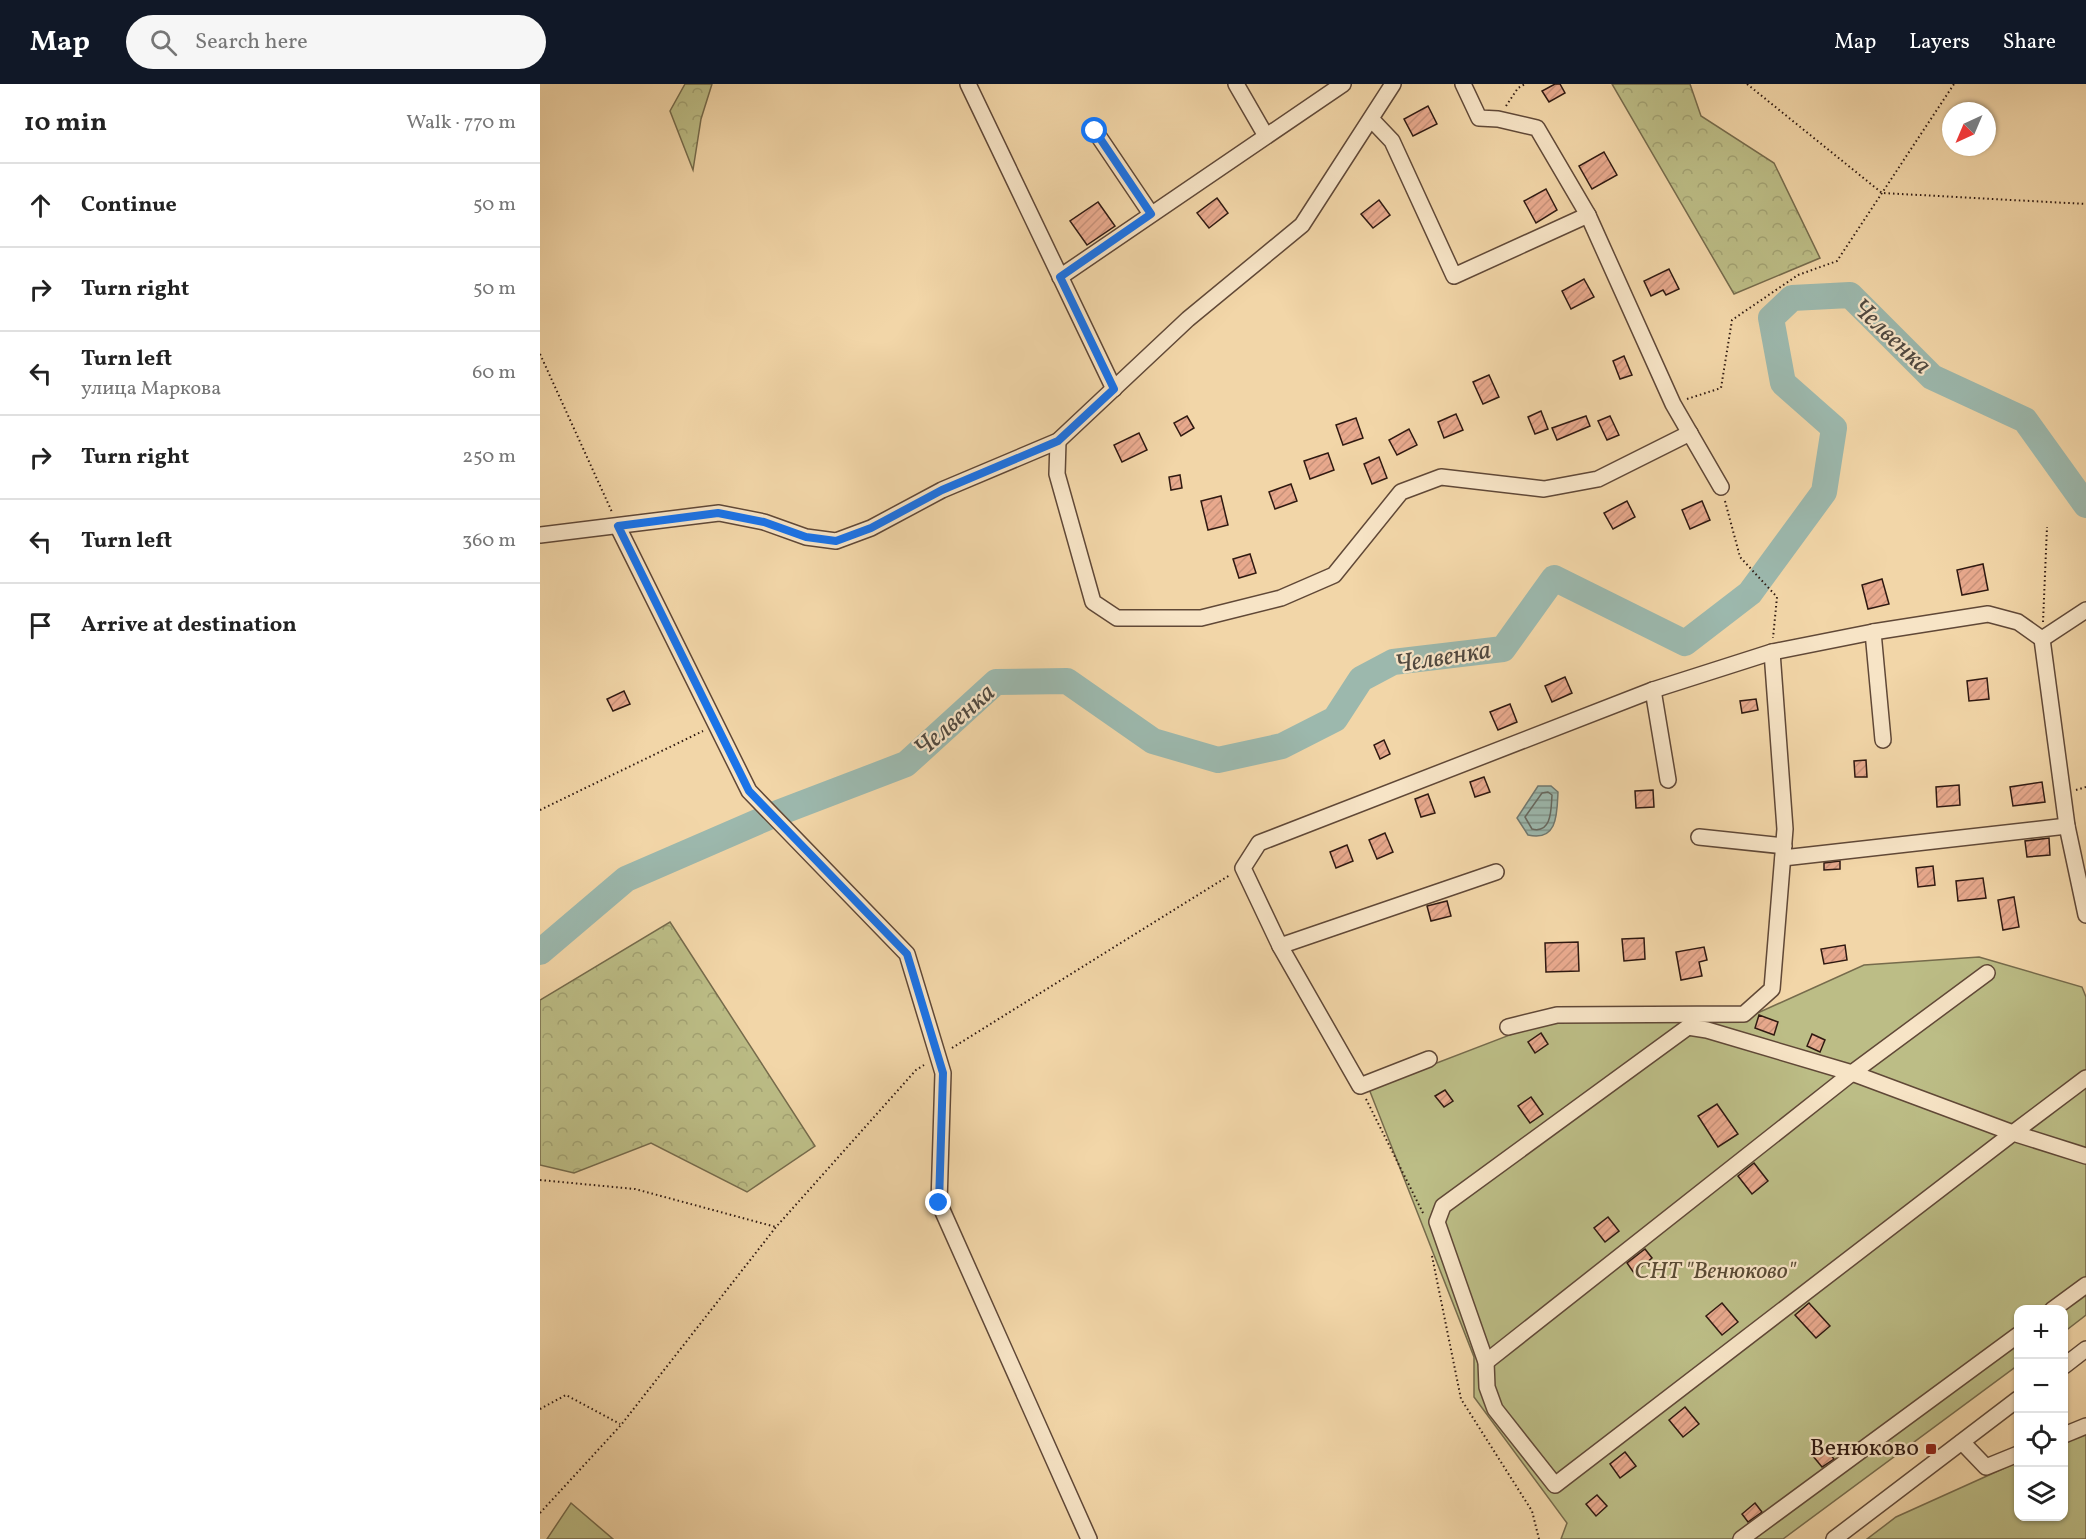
<!DOCTYPE html>
<html lang="en">
<head>
<meta charset="utf-8">
<style>
	:root { --surface:#fff; --page:#f6f6f6; --text:#222; --muted:#767676; --line:#e0e0e0; --accent:#111827 }
	body { margin:0; font-family:Vollkorn,serif; background:var(--page); color:var(--text) }
	.controls { position:absolute; right:18px; bottom:18px; display:grid; overflow:hidden; border-radius:12px; box-shadow:0 2px 4px #0004 }
	.controls button { width:54px; height:54px; display:grid; place-items:center; padding:0; border:0; border-bottom:2px solid var(--line); background:var(--surface); color:var(--text); font:30px sans-serif }
	.compass { position:absolute; left:1402px; top:18px; width:54px; height:54px; border-radius:50%; background:var(--surface); box-shadow:0 2px 4px #0004; rotate:224deg }
	.stop { position:absolute; width:18px; height:18px; margin:-14px; border:4px solid #1a73e8; border-radius:50%; background:#fff }
	.stop.end { background:#1a73e8; border-color:#fff; box-shadow:0 2px 6px #0008 }
	.list { margin:0; padding:0; list-style:none }
	h2 { display:flex; justify-content:space-between; align-items:center; height:78px; margin:0; padding:0 24px; font-size:26px }
	h2 small { font-size:20px; font-weight:400; color:var(--muted) }
	.list li { display:grid; grid-template-columns:39px 1fr auto; gap:18px; align-items:center; box-sizing:border-box; height:84px; padding:0 24px; border-top:2px solid var(--line) }
	.list b { display:block; font-size:22px; white-space:nowrap }
	.list p { margin:0; font-size:20px; white-space:nowrap; color:var(--muted) }
	.list em { font-size:20px; font-style:normal; color:var(--muted) }
	.icon { flex:none; width:33px; height:33px; fill:none; stroke:currentColor; stroke-width:2; stroke-linecap:round; stroke-linejoin:round }
	.map { position:relative; flex:none; width:1546px; height:1455px; overflow:hidden }
	header { display:flex; align-items:center; gap:36px; box-sizing:border-box; height:84px; padding:0 30px; background:var(--accent); color:#fff }
	header strong { font-size:28px }
	nav { display:flex; gap:33px; margin-inline-start:auto; font-size:21px }
	.search { width:420px; height:54px; background:var(--page); display:flex; align-items:center; gap:15px; box-sizing:border-box; padding:0 21px; border-radius:33px; color:var(--muted); font-size:22px }
	main { display:flex }
	aside { flex:1; background:var(--surface) }
	.map>svg:first-child { display:block }
</style>
</head>
<body>
<header>
<strong>Map</strong>
<div class="search"><svg class="icon" aria-label="search" viewBox="0 0 24 24"><circle cx="10" cy="10" r="6"/><path d="M15 15l6 6"/></svg>Search here</div>
<nav><a>Map</a><a>Layers</a><a>Share</a></nav>
</header>
<main>
<aside>
<h2>10 min<small>Walk · 770 m</small></h2>
<ul class="list">
<li><svg class="icon" aria-label="ahead" viewBox="0 0 24 24"><path d="M12 20V5M6 11l6-6 6 6"/></svg><div><b>Continue</b></div><em>50 m</em></li>
<li><svg class="icon" aria-label="right" viewBox="0 0 24 24"><path d="M7 20v-9h11M14 6l5 5-5 5"/></svg><div><b>Turn right</b></div><em>50 m</em></li>
<li><svg class="icon" aria-label="left" viewBox="0 0 24 24"><path d="M17 20v-9H6M10 6l-5 5 5 5"/></svg><div><b>Turn left</b><p>улица Маркова</p></div><em>60 m</em></li>
<li><svg class="icon" aria-label="right" viewBox="0 0 24 24"><path d="M7 20v-9h11M14 6l5 5-5 5"/></svg><div><b>Turn right</b></div><em>250 m</em></li>
<li><svg class="icon" aria-label="left" viewBox="0 0 24 24"><path d="M17 20v-9H6M10 6l-5 5 5 5"/></svg><div><b>Turn left</b></div><em>360 m</em></li>
<li><svg class="icon" aria-label="arrive" viewBox="0 0 24 24"><path d="M6 21V4h12l-3 4 3 4H6"/></svg><div><b>Arrive at destination</b></div></li>
</ul>
</aside>
<div class="map">
<svg width="1546" height="1455" viewBox="0 0 1546 1455">
	<defs>
		<pattern id="forest-crowns" width="20" height="18" patternUnits="userSpaceOnUse" patternTransform="scale(1.5)"><rect width="20" height="18" fill="#bcbd86"/><path d="M2 6a3 3 0 1 1 6 0M12 15a3 3 0 1 1 6 0" fill="none" stroke="#a2a273"/></pattern>
		<pattern id="water-rules" width="6" height="5" patternUnits="userSpaceOnUse" patternTransform="scale(1.5)"><rect width="6" height="5" fill="#9cb8ad"/><path d="M0 2.5h6" fill="none" stroke="#80958b"/></pattern>
		<pattern id="building-hatch" width="6" height="6" patternUnits="userSpaceOnUse" patternTransform="scale(1.5)"><rect width="6" height="6" fill="#e8a98d"/><path d="M-1 1l2-2M0 6l6-6M5 7l2-2" fill="none" stroke="#c79179"/></pattern>
	</defs>
	<rect width="100%" height="100%" fill="#f2d6a8"/>
	<filter id="stains"><feTurbulence type="fractalNoise" baseFrequency=".00333" numOctaves="4"/><feColorMatrix values="0 0 0 0 .2 0 0 0 0 .09 0 0 0 0 .02 0 0 0 .5 -.17"/></filter>
	<radialGradient id="worn" r=".72"><stop offset=".6" stop-color="#630" stop-opacity="0"/><stop offset="1" stop-color="#630" stop-opacity=".3"/></radialGradient>
	<g fill="url(#forest-crowns)" stroke="#766b4c" stroke-width="1.5">
		<path d="M 145,0 L 172,0 L 161,35 L 153,86 L 130,27 Z"/>
		<path d="M 1072,0 L 1150,0 L 1161,32 L 1234,79 L 1280,174 L 1194,210 Z"/>
		<path d="M 130,838 L 275,1062 L 207,1108 L 111,1059 L 34,1089 L 0,1081 L 0,916 Z"/>
	</g>
	<g fill="#bcbd86" stroke="#766b4c" stroke-width="1.5">
		<path d="M 1439,873 L 1542,903 L 1546,913 L 1546,1231 L 1524,1248 L 1524,1226 L 1478,1226 L 1478,1281 L 1243,1455 L 1021,1455 L 1027,1439 L 934,1313 L 934,1273 L 829,1005 L 1006,937 L 1211,932 L 1324,881 Z"/>
		<path d="M 1546,1349 L 1546,1455 L 1327,1455 L 1356,1433 L 1478,1378 L 1478,1432 L 1524,1432 L 1524,1359 Z"/>
		<path d="M 31,1419 L 73,1455 L 7,1455 Z"/>
	</g>
	<path fill="url(#water-rules)" stroke="#70786f" stroke-width="1.5" d="M 998,702 L 1011,702 L 1018,708 C 1017,729 1018,758 988,751 L 977,734 Z"/>
	<g fill="none" stroke-linecap="round" stroke-linejoin="round">
		<path stroke="#66685f" stroke-width="1.5" d="M 1008,708 L 1012,711 C 1011,725 1012,750 992,745 L 985,733 L 1002,709 Z"/>
		<path stroke="#9cb8ad" stroke-width="26" d="M 0,868 L 86,795 L 238,729 L 366,680 L 456,598 L 527,597 L 613,657 L 678,676 L 742,662 L 795,635 L 821,595 L 853,578 L 963,565 L 1014,494 L 1145,559 L 1210,509 L 1284,408 L 1294,344 L 1243,299 L 1231,234 L 1252,214 L 1310,211 L 1392,293 L 1485,336 L 1546,421"/>
	</g>
	<g fill="url(#building-hatch)" stroke="#2f1911" stroke-width="1.5">
		<path d="M 1015,0 L 1020,0 L 1025,9 L 1009,18 L 1002,7 Z"/>
		<path d="M 888,22 L 897,40 L 873,52 L 864,35 Z"/>
		<path d="M 1064,68 L 1077,91 L 1052,105 L 1039,82 Z"/>
		<path d="M 1006,105 L 1017,126 L 996,139 L 984,117 Z"/>
		<path d="M 677,114 L 688,129 L 669,144 L 657,129 Z"/>
		<path d="M 839,116 L 850,131 L 833,144 L 821,130 Z"/>
		<path d="M 558,118 L 575,142 L 547,161 L 530,137 Z"/>
		<path d="M 1129,185 L 1139,205 L 1126,211 L 1123,206 L 1111,212 L 1104,197 Z"/>
		<path d="M 1044,195 L 1054,213 L 1031,225 L 1022,207 Z"/>
		<path d="M 1084,272 L 1092,291 L 1080,295 L 1073,277 Z"/>
		<path d="M 949,291 L 959,313 L 943,320 L 933,298 Z"/>
		<path d="M 1001,327 L 1008,345 L 995,350 L 988,333 Z"/>
		<path d="M 916,330 L 923,346 L 904,354 L 898,338 Z"/>
		<path d="M 647,332 L 654,344 L 641,352 L 634,339 Z"/>
		<path d="M 1046,332 L 1050,342 L 1017,356 L 1012,344 Z"/>
		<path d="M 1070,332 L 1079,351 L 1067,356 L 1058,337 Z"/>
		<path d="M 816,334 L 823,354 L 803,361 L 796,341 Z"/>
		<path d="M 869,345 L 877,361 L 857,371 L 849,356 Z"/>
		<path d="M 599,349 L 607,366 L 582,378 L 574,361 Z"/>
		<path d="M 788,369 L 794,386 L 770,395 L 764,377 Z"/>
		<path d="M 839,373 L 847,394 L 832,400 L 824,380 Z"/>
		<path d="M 640,391 L 642,404 L 631,406 L 629,393 Z"/>
		<path d="M 751,400 L 757,417 L 735,425 L 729,408 Z"/>
		<path d="M 681,412 L 688,441 L 668,446 L 661,417 Z"/>
		<path d="M 1087,417 L 1095,433 L 1073,445 L 1064,429 Z"/>
		<path d="M 1162,417 L 1170,436 L 1150,445 L 1142,426 Z"/>
		<path d="M 710,470 L 716,489 L 699,494 L 693,475 Z"/>
		<path d="M 1443,480 L 1448,506 L 1422,511 L 1417,486 Z"/>
		<path d="M 1342,495 L 1349,520 L 1328,525 L 1322,501 Z"/>
		<path d="M 1025,593 L 1032,609 L 1012,618 L 1005,602 Z"/>
		<path d="M 1447,594 L 1449,615 L 1429,617 L 1427,597 Z"/>
		<path d="M 84,607 L 90,620 L 73,627 L 67,615 Z"/>
		<path d="M 1216,615 L 1218,626 L 1202,629 L 1200,617 Z"/>
		<path d="M 970,620 L 977,638 L 958,646 L 950,628 Z"/>
		<path d="M 844,656 L 850,670 L 840,675 L 834,661 Z"/>
		<path d="M 1326,676 L 1327,693 L 1315,693 L 1314,677 Z"/>
		<path d="M 944,693 L 950,708 L 935,713 L 930,698 Z"/>
		<path d="M 1502,698 L 1505,718 L 1473,722 L 1470,703 Z"/>
		<path d="M 1419,701 L 1420,721 L 1397,723 L 1396,703 Z"/>
		<path d="M 1113,706 L 1114,723 L 1096,724 L 1095,707 Z"/>
		<path d="M 888,710 L 895,729 L 881,733 L 875,715 Z"/>
		<path d="M 845,749 L 853,768 L 837,775 L 829,756 Z"/>
		<path d="M 1509,754 L 1510,771 L 1487,773 L 1485,757 Z"/>
		<path d="M 807,761 L 813,777 L 796,784 L 790,768 Z"/>
		<path d="M 1300,777 L 1300,785 L 1284,786 L 1284,779 Z"/>
		<path d="M 1393,782 L 1395,801 L 1378,803 L 1376,784 Z"/>
		<path d="M 1443,794 L 1446,814 L 1418,817 L 1416,797 Z"/>
		<path d="M 1474,813 L 1479,843 L 1463,846 L 1458,816 Z"/>
		<path d="M 907,817 L 911,832 L 891,837 L 887,822 Z"/>
		<path d="M 1104,854 L 1105,875 L 1084,877 L 1082,855 Z"/>
		<path d="M 1038,858 L 1039,887 L 1006,888 L 1005,859 Z"/>
		<path d="M 1305,861 L 1307,876 L 1284,880 L 1281,865 Z"/>
		<path d="M 1164,863 L 1167,876 L 1159,878 L 1162,892 L 1141,896 L 1136,868 Z"/>
		<path d="M 1219,931 L 1238,938 L 1234,951 L 1215,944 Z"/>
		<path d="M 1001,949 L 1008,960 L 995,969 L 988,958 Z"/>
		<path d="M 1272,950 L 1285,956 L 1280,968 L 1267,962 Z"/>
		<path d="M 905,1006 L 913,1017 L 904,1023 L 895,1012 Z"/>
		<path d="M 991,1013 L 1003,1030 L 990,1039 L 978,1022 Z"/>
		<path d="M 1177,1020 L 1198,1050 L 1178,1063 L 1158,1032 Z"/>
		<path d="M 1214,1079 L 1228,1097 L 1212,1110 L 1198,1092 Z"/>
		<path d="M 1068,1133 L 1079,1147 L 1065,1158 L 1054,1144 Z"/>
		<path d="M 1105,1165 L 1112,1174 L 1094,1189 L 1087,1179 Z"/>
		<path d="M 1182,1219 L 1198,1238 L 1182,1251 L 1166,1232 Z"/>
		<path d="M 1269,1219 L 1290,1242 L 1276,1254 L 1255,1231 Z"/>
		<path d="M 1145,1323 L 1159,1340 L 1143,1353 L 1129,1336 Z"/>
		<path d="M 1284,1363 L 1294,1375 L 1282,1383 L 1273,1372 Z"/>
		<path d="M 1085,1368 L 1096,1382 L 1080,1394 L 1070,1380 Z"/>
		<path d="M 1057,1411 L 1067,1422 L 1056,1432 L 1046,1420 Z"/>
		<path d="M 1215,1419 L 1222,1428 L 1208,1438 L 1202,1430 Z"/>
	</g>
	<g fill="none" stroke-linecap="round" stroke-linejoin="round">
		<defs>
			<g id="minor">
				<path d="M 428,0 L 574,305"/>
				<path d="M 696,0 L 726,52"/>
				<path d="M 923,0 L 939,34 L 958,35 L 997,44 L 1048,131 L 1133,320 L 1181,403"/>
				<path d="M 832,36 L 852,57 L 914,192 L 1048,131"/>
				<path d="M 555,47 L 611,130"/>
				<path d="M 520,193 L 803,0"/>
				<path d="M 518,357 L 517,390 L 553,518 L 577,534 L 661,534 L 741,514 L 794,491 L 861,408 L 901,393 L 1004,405 L 1058,395 L 1150,349"/>
				<path d="M 78,443 L 209,707 L 367,870 L 403,989 L 399,1119 L 549,1455"/>
				<path d="M 0,451 L 179,429 L 224,438 L 266,453 L 296,457 L 331,444 L 402,406 L 518,357 L 648,235 L 762,141 L 853,0"/>
				<path d="M 1333,548 L 1343,656"/>
				<path d="M 1502,555 L 1546,526"/>
				<path d="M 1113,606 L 1128,696"/>
				<path d="M 1159,753 L 1244,762"/>
				<path d="M 1243,774 L 1527,742"/>
				<path d="M 740,862 L 956,788"/>
				<path d="M 968,943 L 1017,931 L 1204,930 L 1232,905 L 1245,745 L 1232,568"/>
				<path d="M 889,975 L 820,1002 L 740,862 L 703,784 L 719,759 L 1113,606 L 1232,568 L 1333,548 L 1448,530 L 1478,538 L 1502,555 L 1527,742 L 1546,831"/>
				<path d="M 1546,994 L 1473,1049 L 1015,1401 L 955,1325 L 947,1303 L 946,1278 L 897,1138 L 903,1122 L 1148,943 L 1167,946 L 1312,989 L 1473,1049 L 1546,1072"/>
				<path d="M 1512,1226 L 1546,1201"/>
				<path d="M 946,1278 L 1312,989 L 1447,889"/>
				<path d="M 1524,1282 L 1546,1265"/>
				<path d="M 1524,1351 L 1546,1342"/>
				<path d="M 1422,1358 L 1446,1383 L 1478,1370"/>
				<path d="M 1201,1455 L 1478,1251"/>
				<path d="M 1294,1455 L 1478,1315"/>
			</g>
		</defs>
		<use href="#minor" stroke="#604837" stroke-width="18"/>
		<g stroke="#2f1911" stroke-width="2" stroke-dasharray="1.5 3" stroke-linecap="butt">
			<path d="M 1207,0 L 1342,109 L 1546,120"/>
			<path d="M 966,22 L 978,4 L 985,0"/>
			<path d="M 0,270 L 72,428"/>
			<path d="M 1147,315 L 1181,304 L 1192,236 L 1258,191 L 1297,177 L 1414,0"/>
			<path d="M 1185,417 L 1200,473 L 1237,513 L 1233,554"/>
			<path d="M 1503,538 L 1507,443"/>
			<path d="M 1536,706 L 1546,703"/>
			<path d="M 0,726 L 163,647"/>
			<path d="M 412,964 L 690,791"/>
			<path d="M 826,1015 L 884,1131"/>
			<path d="M 0,1096 L 95,1105 L 236,1143"/>
			<path d="M 892,1172 L 921,1315 L 992,1427 L 999,1455"/>
			<path d="M 0,1325 L 26,1311 L 80,1340"/>
			<path d="M 0,1429 L 81,1341 L 236,1143 L 376,986 L 384,981"/>
		</g>
		<use href="#minor" stroke="#f7e4c6" stroke-width="15"/>
	</g>
	<g fill="none" stroke-linecap="round" stroke-linejoin="round">
		<path stroke="#1a73e8" stroke-width="8" d="M 399,1119 L 403,989 L 367,870 L 209,707 L 78,442 L 178,429 L 224,438 L 266,453 L 296,457 L 331,444 L 402,406 L 518,357 L 574,305 L 520,193 L 611,130 L 555,47"/>
	</g>
	<rect fill="#8f2418" stroke="#f7e4c6" stroke-width="2" x="1385" y="1359" width="12" height="12" rx="3"/>
	<g text-anchor="middle" dominant-baseline="central" stroke-width="4.5" stroke-linejoin="round" paint-order="stroke">
		<g font-size="24" font-style="italic" fill="#594a34" stroke="#f7e4c6">
			<text x="1175" y="1188">СНТ "Венюково"</text>
		</g>
		<g font-size="24" fill="#2f1911" stroke="#f7e4c6" text-anchor="end">
			<text x="1379" y="1365">Венюково</text>
		</g>
		<g font-size="26" font-style="italic" fill="#504940" stroke="#f7e4c6">
			<text transform="translate(1351 253) rotate(43)">Челвенка</text>
			<text transform="translate(903 574) rotate(-9)">Челвенка</text>
			<text transform="translate(415 637) rotate(-41)">Челвенка</text>
		</g>
	</g>
	<rect width="100%" height="100%" filter="url(#stains)"/>
	<rect width="100%" height="100%" fill="url(#worn)"/>
</svg>
<div class="controls">
<button>+</button>
<button>−</button>
<button><svg class="icon" aria-label="locate" viewBox="0 0 24 24"><circle cx="12" cy="12" r="6"/><path d="M12 2v4M12 18v4M2 12h4M18 12h4"/></svg></button>
<button><svg class="icon" aria-label="layers" viewBox="0 0 24 24"><path d="M12 4l9 5-9 5-9-5zM3 14l9 5 9-5"/></svg></button>
</div>
<svg class="compass" viewBox="-18 -18 36 36"><path d="M0-13l5 13h-10z" fill="#e53935"/><path d="M0 13l5-13h-10z" fill="#767676"/></svg>
<div class="stop" style="left:555px;top:47px"></div>
<div class="stop end" style="left:399px;top:1119px"></div>
</div>
</main>
</body>
</html>
